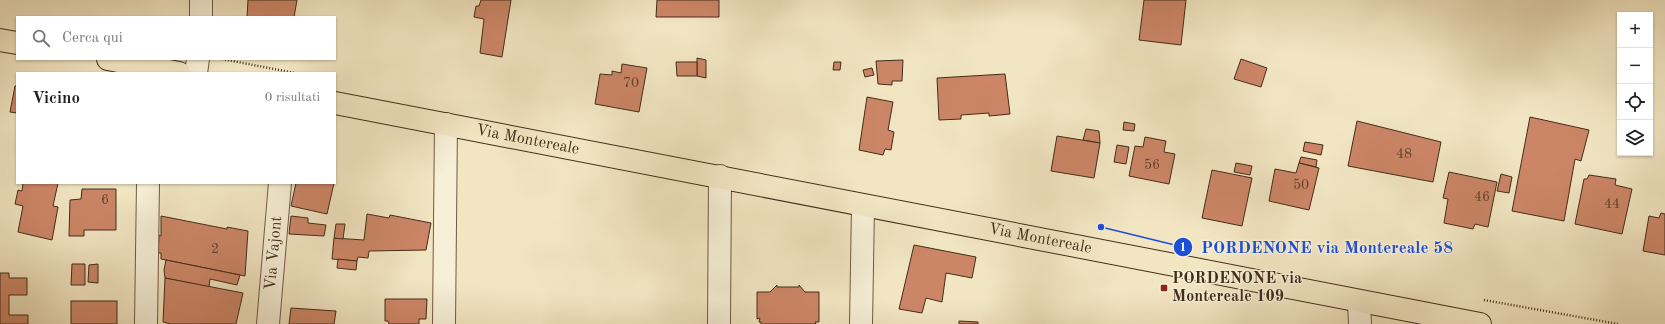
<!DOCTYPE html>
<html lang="it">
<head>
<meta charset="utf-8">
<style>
	:root { --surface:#fff; --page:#f6f6f6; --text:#222; --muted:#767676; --line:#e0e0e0 }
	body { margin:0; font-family:"Old Standard TT",serif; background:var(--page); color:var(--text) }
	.controls { position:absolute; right:12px; top:12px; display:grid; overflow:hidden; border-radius:0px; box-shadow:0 1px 3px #0004 }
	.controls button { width:36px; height:36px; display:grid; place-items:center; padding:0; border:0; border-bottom:1px solid var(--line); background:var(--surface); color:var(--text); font:20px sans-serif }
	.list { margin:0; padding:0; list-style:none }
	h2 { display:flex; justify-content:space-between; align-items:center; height:52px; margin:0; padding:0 16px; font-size:17px }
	h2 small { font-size:13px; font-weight:400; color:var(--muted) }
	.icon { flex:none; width:22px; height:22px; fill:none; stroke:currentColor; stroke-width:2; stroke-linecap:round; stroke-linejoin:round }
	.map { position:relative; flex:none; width:1665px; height:324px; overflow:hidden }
	.search { position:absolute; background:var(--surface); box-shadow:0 1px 3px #0004; left:16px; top:16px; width:320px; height:44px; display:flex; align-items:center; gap:10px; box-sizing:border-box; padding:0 14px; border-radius:0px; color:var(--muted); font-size:15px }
	.panel { position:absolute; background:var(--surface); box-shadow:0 1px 3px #0004; left:16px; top:72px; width:320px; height:112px; border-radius:0px }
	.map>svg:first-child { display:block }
</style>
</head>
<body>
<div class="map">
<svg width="1665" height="324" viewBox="0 0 1665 324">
	<rect width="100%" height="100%" fill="#f2e6c2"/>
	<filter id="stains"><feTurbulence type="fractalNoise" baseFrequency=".005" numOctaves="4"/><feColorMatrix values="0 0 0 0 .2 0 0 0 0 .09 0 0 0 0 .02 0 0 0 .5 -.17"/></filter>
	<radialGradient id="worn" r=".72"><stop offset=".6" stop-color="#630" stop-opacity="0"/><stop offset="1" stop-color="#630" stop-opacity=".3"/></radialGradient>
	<g fill="#cc8667" stroke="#422d19">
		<path d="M 248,0 L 297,0 L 294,17 L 247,17 Z"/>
		<path d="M 481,0 L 511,0 L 502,57 L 480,53 L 484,19 L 474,17 L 476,6 L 479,6 Z"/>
		<path d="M 657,0 L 719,0 L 719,17 L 656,17 Z"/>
		<path d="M 1144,0 L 1186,0 L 1181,45 L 1139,40 Z"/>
		<path d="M 697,58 L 706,60 L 706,78 L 697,76 Z"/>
		<path d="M 1241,59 L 1267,68 L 1261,87 L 1234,79 Z"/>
		<path d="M 903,60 L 902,81 L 892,81 L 892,85 L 878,84 L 876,61 Z"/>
		<path d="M 676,62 L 697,62 L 697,76 L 677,76 Z"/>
		<path d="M 834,62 L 841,62 L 840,70 L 833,70 Z"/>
		<path d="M 622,64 L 647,68 L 639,112 L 595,104 L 600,74 L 612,75 L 612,71 L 621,73 Z"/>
		<path d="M 872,68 L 874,75 L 865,77 L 863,70 Z"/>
		<path d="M 1005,74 L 1010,114 L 989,116 L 989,113 L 961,115 L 961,119 L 939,120 L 937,78 Z"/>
		<path d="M 15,86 L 17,86 L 17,113 L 10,112 Z"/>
		<path d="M 867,97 L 893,102 L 888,130 L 894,132 L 891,150 L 885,149 L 883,155 L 859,150 Z"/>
		<path d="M 1530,117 L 1589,130 L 1581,161 L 1575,159 L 1564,221 L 1512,211 Z"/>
		<path d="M 1357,121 L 1441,142 L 1433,182 L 1348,166 Z"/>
		<path d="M 1124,122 L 1135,124 L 1134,131 L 1123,130 Z"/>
		<path d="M 1086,129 L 1099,131 L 1100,143 L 1083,140 Z"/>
		<path d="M 1057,136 L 1100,143 L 1094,178 L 1051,171 Z"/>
		<path d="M 1145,137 L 1166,141 L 1164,152 L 1175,154 L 1169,184 L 1129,176 L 1135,146 L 1143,147 Z"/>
		<path d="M 1305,142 L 1323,145 L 1321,155 L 1303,151 Z"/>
		<path d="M 1117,145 L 1129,147 L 1126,164 L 1114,162 Z"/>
		<path d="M 1301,157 L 1317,160 L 1316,167 L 1299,163 Z"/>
		<path d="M 1236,163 L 1252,166 L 1250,175 L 1234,172 Z"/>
		<path d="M 1299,163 L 1319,168 L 1309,210 L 1269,201 L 1275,169 L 1296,173 Z"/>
		<path d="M 1212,170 L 1252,178 L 1242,226 L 1202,218 Z"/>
		<path d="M 1449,172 L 1497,182 L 1488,227 L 1475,224 L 1473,229 L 1444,223 L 1448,199 L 1443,198 Z"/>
		<path d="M 1501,174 L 1512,177 L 1509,193 L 1497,191 Z"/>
		<path d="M 1589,175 L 1616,179 L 1615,185 L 1632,189 L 1622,234 L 1575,224 L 1584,179 L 1587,179 Z"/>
		<path d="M 23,183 L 58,183 L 53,206 L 58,207 L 52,240 L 18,232 L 23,206 L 15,204 L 18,190 L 22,191 Z"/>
		<path d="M 296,183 L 334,183 L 327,214 L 291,206 Z"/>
		<path d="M 82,189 L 116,189 L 116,230 L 84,230 L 84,236 L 69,236 L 70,200 L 81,199 Z"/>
		<path d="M 1661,213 L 1665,214 L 1665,255 L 1643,251 L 1649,216 L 1659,218 Z"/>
		<path d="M 367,214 L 389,218 L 390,215 L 431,223 L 426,250 L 369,251 L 368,258 L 358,257 L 357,261 L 332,259 L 334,238 L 364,240 Z"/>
		<path d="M 161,216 L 227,229 L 227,227 L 248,231 L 245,276 L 161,259 L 161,253 L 158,253 L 159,235 L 161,236 Z"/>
		<path d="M 291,216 L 308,218 L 308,223 L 326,225 L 324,236 L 289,234 Z"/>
		<path d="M 336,224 L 345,224 L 343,239 L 334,238 Z"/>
		<path d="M 914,245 L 976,257 L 972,278 L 946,273 L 942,302 L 926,298 L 922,313 L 899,309 Z"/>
		<path d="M 338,259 L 357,261 L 356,270 L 337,268 Z"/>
		<path d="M 166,260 L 240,275 L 237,285 L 210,279 L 209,287 L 165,278 L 164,270 Z"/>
		<path d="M 72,264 L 85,264 L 85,285 L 71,285 Z"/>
		<path d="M 98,264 L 98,283 L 88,282 L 89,265 Z"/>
		<path d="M 0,273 L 9,273 L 9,278 L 27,278 L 27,295 L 9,295 L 9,315 L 28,315 L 28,324 L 0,324 Z"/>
		<path d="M 165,278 L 243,293 L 236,324 L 171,324 L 163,322 Z"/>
		<path d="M 777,285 L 777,287 L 799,287 L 799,285 L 805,292 L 819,292 L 819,322 L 815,322 L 816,324 L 761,324 L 761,322 L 759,322 L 760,318 L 757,319 L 757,292 L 770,292 Z"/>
		<path d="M 385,299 L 427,299 L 426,319 L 419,319 L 419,324 L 389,324 L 388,321 L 385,321 Z"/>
		<rect x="71" y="301" width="46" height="23"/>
		<path d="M 291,308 L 336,311 L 334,324 L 289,324 Z"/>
		<path d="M 959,321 L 978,322 L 978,324 L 959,324 Z"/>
	</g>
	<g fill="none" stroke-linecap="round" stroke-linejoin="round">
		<defs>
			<g id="minor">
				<path d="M 201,17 L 201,0"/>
				<path d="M 196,73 L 198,59"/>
				<path d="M 1359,302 L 1360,324"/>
				<path d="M 146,324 L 148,183"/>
				<path id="s1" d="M 268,324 L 280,183"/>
				<path d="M 444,324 L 446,124"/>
				<path d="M 719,324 L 720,176"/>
				<path d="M 861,324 L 863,206"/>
			</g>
			<g id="major">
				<path d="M 0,40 L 17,43"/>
				<path d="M 108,59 L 179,73"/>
				<path id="s2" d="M 335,103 L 1480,324"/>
			</g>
		</defs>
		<use href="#minor" stroke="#6e5b43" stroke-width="24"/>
		<use href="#major" stroke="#422d19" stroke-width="24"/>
		<g stroke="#422d19" stroke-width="2.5" stroke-dasharray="1 2" stroke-linecap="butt">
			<path d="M 222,59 L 295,73"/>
			<path d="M 1484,300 L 1618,324"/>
		</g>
		<use href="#minor" stroke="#f7efd7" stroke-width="22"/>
		<use href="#major" stroke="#f2e6c2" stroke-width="22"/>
	</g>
	<rect fill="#8f2418" stroke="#f7efd7" stroke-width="1.5" x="1160" y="284" width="8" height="8" rx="2"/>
	<g text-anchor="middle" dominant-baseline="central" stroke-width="3" stroke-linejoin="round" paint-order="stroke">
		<g font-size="14" fill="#64432c">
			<text x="631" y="83">70</text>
			<text x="1404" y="154">48</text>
			<text x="1152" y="165">56</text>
			<text x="1301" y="185">50</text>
			<text x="1482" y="197">46</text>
			<text x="105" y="200">6</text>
			<text x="1612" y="204">44</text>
			<text x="215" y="249">2</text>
		</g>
		<g font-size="16" fill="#422d19" stroke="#f7efd7">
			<text stroke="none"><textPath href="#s2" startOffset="196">Via Montereale</textPath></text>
			<text stroke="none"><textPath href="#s2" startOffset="718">Via Montereale</textPath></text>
			<text stroke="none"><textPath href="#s1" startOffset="71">Via Vajont</textPath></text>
		</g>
		<g font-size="16" font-weight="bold" fill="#422d19" stroke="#f7efd7" text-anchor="start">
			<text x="1172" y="279">PORDENONE via<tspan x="1172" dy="18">Montereale 109</tspan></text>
		</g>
	</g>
	<path fill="none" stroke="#1d4ed8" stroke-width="1.5" d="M1101 227L1183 247"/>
	<g fill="#1d4ed8" stroke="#f7efd7" stroke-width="1.5">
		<circle cx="1101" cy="227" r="4"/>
		<circle cx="1183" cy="247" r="10"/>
	</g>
	<g font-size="12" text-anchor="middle" font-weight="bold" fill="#fff">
		<text x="1183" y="251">1</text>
	</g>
	<g font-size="17" text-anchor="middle" font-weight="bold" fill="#1d4ed8" stroke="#f7efd7" stroke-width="3" stroke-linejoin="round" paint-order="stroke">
		<text x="1327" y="253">PORDENONE via Montereale 58</text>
	</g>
	<rect width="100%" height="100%" filter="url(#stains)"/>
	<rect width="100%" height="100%" fill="url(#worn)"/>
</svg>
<div class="controls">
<button>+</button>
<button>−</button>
<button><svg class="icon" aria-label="locate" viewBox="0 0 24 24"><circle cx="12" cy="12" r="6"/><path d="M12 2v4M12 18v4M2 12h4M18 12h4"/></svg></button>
<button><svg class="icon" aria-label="layers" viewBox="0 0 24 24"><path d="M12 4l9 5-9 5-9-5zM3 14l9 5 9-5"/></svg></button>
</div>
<div class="search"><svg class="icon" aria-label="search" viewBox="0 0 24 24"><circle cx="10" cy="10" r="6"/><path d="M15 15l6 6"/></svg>Cerca qui</div>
<section class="panel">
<h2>Vicino<small>0 risultati</small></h2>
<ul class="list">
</ul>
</section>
</div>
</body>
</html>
